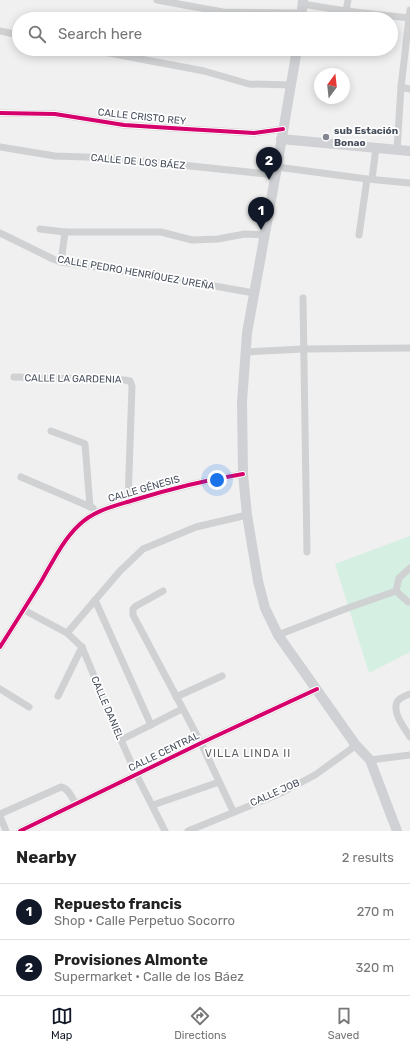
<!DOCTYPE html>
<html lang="en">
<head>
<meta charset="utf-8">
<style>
	:root { --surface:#fff; --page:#f2f2f2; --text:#222; --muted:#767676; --line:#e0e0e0; --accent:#111827 }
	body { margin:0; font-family:Rubik,sans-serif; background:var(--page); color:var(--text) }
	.compass { position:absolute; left:314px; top:68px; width:36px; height:36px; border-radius:50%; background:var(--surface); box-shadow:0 2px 10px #0003; rotate:15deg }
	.you { position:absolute; left:217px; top:480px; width:14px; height:14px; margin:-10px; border:3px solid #fff; border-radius:50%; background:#1a73e8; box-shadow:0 0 0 6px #1a73e833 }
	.badge { display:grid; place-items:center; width:26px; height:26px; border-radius:50%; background:var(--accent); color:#fff; font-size:13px; font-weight:700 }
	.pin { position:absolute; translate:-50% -33px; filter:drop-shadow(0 1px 2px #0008) }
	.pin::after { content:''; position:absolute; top:21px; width:14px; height:12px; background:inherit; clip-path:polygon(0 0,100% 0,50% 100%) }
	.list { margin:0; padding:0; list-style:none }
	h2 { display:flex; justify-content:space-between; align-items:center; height:52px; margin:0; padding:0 16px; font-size:17px }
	h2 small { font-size:13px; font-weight:400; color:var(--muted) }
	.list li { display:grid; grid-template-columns:26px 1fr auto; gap:12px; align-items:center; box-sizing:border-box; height:56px; padding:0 16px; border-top:1px solid var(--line) }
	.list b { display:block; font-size:15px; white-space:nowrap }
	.list p { margin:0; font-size:13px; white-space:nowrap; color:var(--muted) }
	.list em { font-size:13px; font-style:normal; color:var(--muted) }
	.icon { flex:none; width:22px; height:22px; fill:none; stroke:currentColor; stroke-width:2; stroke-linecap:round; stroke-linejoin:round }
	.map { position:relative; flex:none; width:410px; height:831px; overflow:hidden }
	.search { position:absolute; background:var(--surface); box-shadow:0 2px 10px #0003; left:12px; right:12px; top:12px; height:44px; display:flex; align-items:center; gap:10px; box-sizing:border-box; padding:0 14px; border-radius:22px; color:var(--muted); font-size:15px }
	.sheet { height:164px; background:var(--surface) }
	nav { display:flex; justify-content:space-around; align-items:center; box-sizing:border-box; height:56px; border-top:1px solid var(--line); background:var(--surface); font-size:11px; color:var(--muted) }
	nav a { display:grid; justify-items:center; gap:2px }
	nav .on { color:var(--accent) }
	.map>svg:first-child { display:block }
</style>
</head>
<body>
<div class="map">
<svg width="410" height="831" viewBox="0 0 410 831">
	<rect width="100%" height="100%" fill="#f1f0f0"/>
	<path fill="#d5efe3" d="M 410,536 L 410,652 L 369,673 L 335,564 Z"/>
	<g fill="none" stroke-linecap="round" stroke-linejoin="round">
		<g stroke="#cfd1d3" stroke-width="7">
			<path d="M 157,0 L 223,12 L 302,13"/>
			<path d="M 302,4 L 346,11 L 410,18"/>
			<path d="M 346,11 L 348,0"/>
			<path d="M 0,31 L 19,35"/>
			<path d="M 88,49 L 204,71 L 249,84 L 292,85"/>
			<path d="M 401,87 L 410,89"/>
			<path d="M 0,113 L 55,114 L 124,125 L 186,129 L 254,133 L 283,129"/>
			<path d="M 0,147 L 55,156 L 115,158 L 276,175"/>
			<path d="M 397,150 L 401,87 L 410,10"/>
			<path d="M 277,167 L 367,179 L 410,183"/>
			<path d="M 372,179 L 376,148"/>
			<path d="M 40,229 L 65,232 L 161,232 L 192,240 L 218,239 L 245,234 L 265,235"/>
			<path d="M 0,233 L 53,259 L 61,262 L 158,276 L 254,293"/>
			<path d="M 359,235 L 367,179"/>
			<path d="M 61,262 L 65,232"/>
			<path d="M 303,298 L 307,552"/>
			<path d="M 245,352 L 303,349 L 410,348"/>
			<path d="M 14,377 L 125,380 L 130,381 L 132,386 L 128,502"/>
			<path d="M 51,431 L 83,443 L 85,444 L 90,507"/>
			<path d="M 21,477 L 93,508"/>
			<path d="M 163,591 L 136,606 L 133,609 L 133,615 L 201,743 L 233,811"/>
			<path d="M 396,591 L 399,578 L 410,568"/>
			<path d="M 95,600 L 151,725"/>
			<path d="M 24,610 L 67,633 L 82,647 L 114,724 L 136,774 L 165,831"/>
			<path d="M 67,633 L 120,571 L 143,549 L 196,527 L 247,515"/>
			<path d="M 278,635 L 345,609 L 396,591 L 408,602 L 410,602"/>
			<path d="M 0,647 C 14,625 28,603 42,580 C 53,561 63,540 79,525 C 94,510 115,506 134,500 C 170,489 206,480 243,474"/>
			<path d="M 0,689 L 29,707"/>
			<path d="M 410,694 C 405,696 399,698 397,702 C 392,713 405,729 410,737"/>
			<path d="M 58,696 L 82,647"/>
			<path d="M 176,697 L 222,676"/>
			<path d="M 121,740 L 182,709"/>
			<path d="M 370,760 L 410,755"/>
			<path d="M 153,805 L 219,782"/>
			<path d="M 0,814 L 61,787 C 68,788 72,797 75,803"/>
			<path d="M 0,816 L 6,831"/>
			<path d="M 20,831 L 201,743 L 317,689"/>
			<path d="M 188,831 L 281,793 L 315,775 L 351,749 L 355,744"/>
		</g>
		<g stroke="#cfd1d5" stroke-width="10">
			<path d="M 301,19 L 303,0"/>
			<path d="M 297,49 L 277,167 L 247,333 L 242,402 L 243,474 L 247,515 L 258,581 L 265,608 L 278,635 L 355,744 L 370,760 L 397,831"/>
			<path d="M 281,139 L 410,151"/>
		</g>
		<defs>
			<g id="cycleway">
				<path d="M 0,113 L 55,114 L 124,125 L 186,129 L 254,133 L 283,129"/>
				<path d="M 0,647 C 14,625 28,603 42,580 C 53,561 63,540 79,525 C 94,510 115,506 134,500 C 170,489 206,480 243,474"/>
				<path d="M 20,831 L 201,743 L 317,689"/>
			</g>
		</defs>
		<use href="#cycleway" stroke="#fff" stroke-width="6"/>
		<use href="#cycleway" stroke="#d6006c" stroke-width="4"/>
	</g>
	<circle fill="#828790" stroke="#fff" stroke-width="1.5" cx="326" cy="137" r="4"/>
	<g text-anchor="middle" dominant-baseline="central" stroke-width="3.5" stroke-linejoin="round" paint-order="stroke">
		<g font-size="10" fill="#474f5d" stroke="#fff">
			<text transform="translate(142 117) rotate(6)">CALLE CRISTO REY</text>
			<text transform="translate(138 162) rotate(5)">CALLE DE LOS BÁEZ</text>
			<text transform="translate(136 273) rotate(10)">CALLE PEDRO HENRÍQUEZ UREÑA</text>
			<text transform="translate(73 379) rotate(1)">CALLE LA GARDENIA</text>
			<text transform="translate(144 489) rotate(-16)">CALLE GÉNESIS</text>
			<text transform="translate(107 708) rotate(67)">CALLE DANIEL</text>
			<text transform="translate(164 752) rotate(-26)">CALLE CENTRAL</text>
			<text transform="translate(275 793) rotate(-24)">CALLE JOB</text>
		</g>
		<g font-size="10" font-weight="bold" fill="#474f5d" stroke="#fff" text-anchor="start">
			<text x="334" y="131">sub Estación<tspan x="334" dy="12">Bonao</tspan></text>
		</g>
		<g font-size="11" letter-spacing="1" fill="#5c5e64" stroke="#fff">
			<text x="248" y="753">VILLA LINDA II</text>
		</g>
	</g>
</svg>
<svg class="compass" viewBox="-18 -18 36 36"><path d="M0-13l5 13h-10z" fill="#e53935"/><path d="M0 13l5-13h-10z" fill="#767676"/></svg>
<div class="you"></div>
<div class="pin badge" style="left:261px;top:230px">1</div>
<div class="pin badge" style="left:269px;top:180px">2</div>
<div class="search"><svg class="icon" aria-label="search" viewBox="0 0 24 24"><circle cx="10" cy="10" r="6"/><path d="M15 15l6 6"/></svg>Search here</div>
</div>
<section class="sheet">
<h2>Nearby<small>2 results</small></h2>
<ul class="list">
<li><span class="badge">1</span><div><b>Repuesto francis</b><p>Shop · Calle Perpetuo Socorro</p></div><em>270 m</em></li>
<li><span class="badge">2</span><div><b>Provisiones Almonte</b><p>Supermarket · Calle de los Báez</p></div><em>320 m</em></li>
</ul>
</section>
<nav>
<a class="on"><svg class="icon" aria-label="map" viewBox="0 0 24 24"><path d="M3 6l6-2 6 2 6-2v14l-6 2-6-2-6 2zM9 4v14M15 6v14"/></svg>Map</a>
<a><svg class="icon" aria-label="directions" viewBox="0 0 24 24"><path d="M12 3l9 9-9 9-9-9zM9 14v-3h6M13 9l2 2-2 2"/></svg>Directions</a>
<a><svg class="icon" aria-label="saved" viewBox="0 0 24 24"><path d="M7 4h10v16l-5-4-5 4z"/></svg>Saved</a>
</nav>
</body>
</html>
